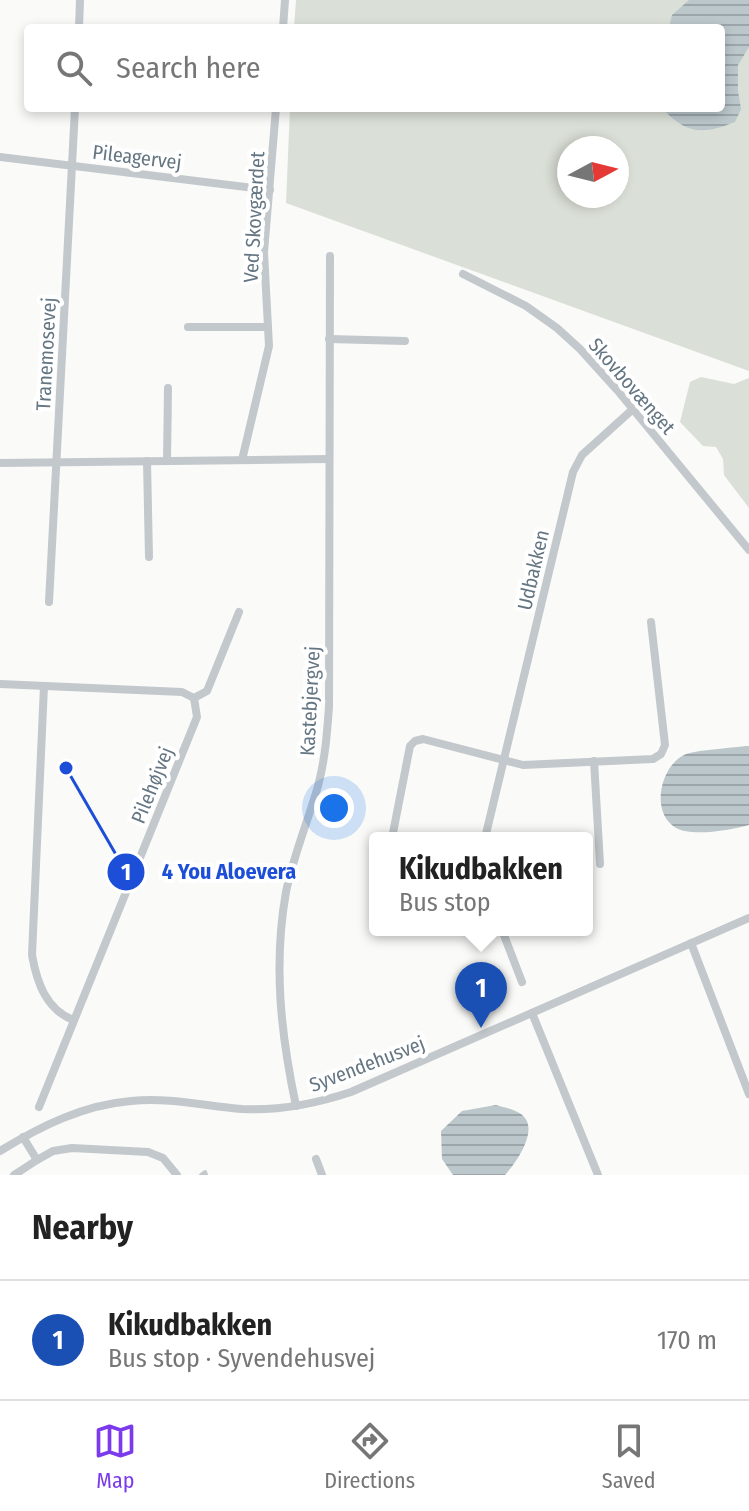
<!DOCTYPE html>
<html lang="en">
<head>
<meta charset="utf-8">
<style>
	:root { --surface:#fff; --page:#f2f2f2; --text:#222; --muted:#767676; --line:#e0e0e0; --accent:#7c3aed }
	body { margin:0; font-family:"Fira Sans Condensed",sans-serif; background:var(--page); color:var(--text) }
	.compass { position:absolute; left:557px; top:136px; width:72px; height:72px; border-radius:50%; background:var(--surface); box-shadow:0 4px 12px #0003; rotate:83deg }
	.you { position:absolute; left:334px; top:808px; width:28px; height:28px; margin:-20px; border:6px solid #fff; border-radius:50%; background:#1a73e8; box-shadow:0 0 0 12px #1a73e833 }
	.badge { display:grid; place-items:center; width:52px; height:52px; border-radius:50%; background:var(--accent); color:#fff; font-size:26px; font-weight:700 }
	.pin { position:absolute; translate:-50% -66px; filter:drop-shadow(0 2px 4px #0008) }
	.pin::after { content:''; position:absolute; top:42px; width:28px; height:24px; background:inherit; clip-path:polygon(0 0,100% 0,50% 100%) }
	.popup { position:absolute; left:369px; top:832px; width:224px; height:104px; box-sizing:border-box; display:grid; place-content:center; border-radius:8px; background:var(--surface); filter:drop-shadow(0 2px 6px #0005); font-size:26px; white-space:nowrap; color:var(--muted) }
	.popup b { font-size:30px; color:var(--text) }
	.popup::after { content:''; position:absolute; left:50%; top:100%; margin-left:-16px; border:16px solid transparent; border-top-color:var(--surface) }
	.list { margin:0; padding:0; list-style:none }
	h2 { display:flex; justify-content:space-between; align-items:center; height:104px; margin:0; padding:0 32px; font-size:34px }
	h2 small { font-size:26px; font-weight:400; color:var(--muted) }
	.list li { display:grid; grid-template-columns:52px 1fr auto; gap:24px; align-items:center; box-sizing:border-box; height:120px; padding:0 32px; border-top:2px solid var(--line) }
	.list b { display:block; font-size:30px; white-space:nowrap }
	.list p { margin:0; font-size:26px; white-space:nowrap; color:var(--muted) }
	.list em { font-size:26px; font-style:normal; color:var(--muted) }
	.icon { flex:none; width:44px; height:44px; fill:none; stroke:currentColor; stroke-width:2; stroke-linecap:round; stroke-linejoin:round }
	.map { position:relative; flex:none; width:749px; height:1175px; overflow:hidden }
	.search { position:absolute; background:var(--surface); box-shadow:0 4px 12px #0003; left:24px; right:24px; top:24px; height:88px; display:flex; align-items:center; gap:20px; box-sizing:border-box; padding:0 28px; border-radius:8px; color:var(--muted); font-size:30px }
	.sheet { height:224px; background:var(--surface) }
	nav { display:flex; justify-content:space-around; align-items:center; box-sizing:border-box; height:112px; border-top:2px solid var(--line); background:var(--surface); font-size:22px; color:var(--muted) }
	nav a { display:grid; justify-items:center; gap:4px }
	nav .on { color:var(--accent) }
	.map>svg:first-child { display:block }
</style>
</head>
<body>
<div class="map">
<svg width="749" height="1175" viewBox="0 0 749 1175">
	<defs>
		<pattern id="water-rules" width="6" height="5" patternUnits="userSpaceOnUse" patternTransform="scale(2)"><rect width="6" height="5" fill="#bbc7cb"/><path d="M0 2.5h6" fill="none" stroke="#9ca6aa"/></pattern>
	</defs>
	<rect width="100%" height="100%" fill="#fafaf8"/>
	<g fill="#dadfd7" fill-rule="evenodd">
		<path d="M 296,0 L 749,0 L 749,371 L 286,203 L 290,108 L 721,108 L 721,28 L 294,28 ZM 569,148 L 617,148 L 617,196 L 569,196 Z"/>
		<path d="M 701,377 L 734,384 L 749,378 L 749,508 L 724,475 L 723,459 L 716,447 L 703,446 L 680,422 L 690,382 Z"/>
	</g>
	<g fill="url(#water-rules)">
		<path d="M 689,0 L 749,0 L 749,47 L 738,65 L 738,91 L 741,109 L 735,122 C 703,135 686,134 663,109 L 721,108 L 721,28 L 669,28 L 672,15 Z"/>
		<path d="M 745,746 L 749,746 L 749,825 C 731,830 692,837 676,828 C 650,813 660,767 684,755 C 694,750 732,748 745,746 Z"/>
		<path d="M 496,1105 C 506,1108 519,1110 525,1118 C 537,1133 515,1164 505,1175 L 453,1175 L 442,1159 L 441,1131 L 462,1111 Z"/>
	</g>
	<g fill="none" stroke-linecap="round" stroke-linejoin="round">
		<path stroke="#c3c8cc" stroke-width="4" d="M 201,1175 L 205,1172 L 206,1175"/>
		<g stroke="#c3c8cc" stroke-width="8">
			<path d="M 79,28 L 80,0"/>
			<path d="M 283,28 L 285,0"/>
			<path d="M 0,157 L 270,190"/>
			<path d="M 463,274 L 526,306 L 557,328 L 580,349 L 618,391 L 749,550"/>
			<path d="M 188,327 L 268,327"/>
			<path d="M 329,339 L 405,341"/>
			<path d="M 242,460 L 269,346 L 264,252 L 276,108"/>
			<path d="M 147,461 L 149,557"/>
			<path d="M 167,461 L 168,388"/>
			<path d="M 0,463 L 329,459"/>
			<path d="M 49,602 L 75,108"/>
			<path d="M 0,684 L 182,692 L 194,698"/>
			<path d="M 44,686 L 32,955 C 37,983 46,1009 73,1020"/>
			<path d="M 194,698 L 207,691 L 239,612"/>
			<path d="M 594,761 L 600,864"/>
			<path d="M 392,838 L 410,746 L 415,741 L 423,739 L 523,765 L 653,759 L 661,754 L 665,745 L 651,622"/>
			<path d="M 485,838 L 573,472 L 582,455 L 633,409"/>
			<path d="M 502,930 L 522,982"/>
			<path d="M 691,943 L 749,1094"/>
			<path d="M 532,1013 L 598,1175"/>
			<path d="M 296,1106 C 281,1035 273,965 286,892 C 293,857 308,821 318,786 C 325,760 327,734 329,707 L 330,256"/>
			<path d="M 39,1107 L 197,717 L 194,698"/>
			<path d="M 23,1137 L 37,1160 L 53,1151 L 72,1148 L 148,1152 L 163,1158 L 177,1175"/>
			<path d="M 0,1151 C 41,1126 83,1105 131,1101 C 169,1097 205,1106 242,1109 C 280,1111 315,1104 351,1092 L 749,918"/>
			<path d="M 316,1159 L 322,1175"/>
			<path d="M 14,1175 L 37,1160"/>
		</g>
	</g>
	<g text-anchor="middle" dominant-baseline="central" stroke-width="8" stroke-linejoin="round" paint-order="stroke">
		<g font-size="20" fill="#657683" stroke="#fff">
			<text transform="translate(137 157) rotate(7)">Pileagervej</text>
			<text transform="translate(254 217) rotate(-87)">Ved Skovgærdet</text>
			<text transform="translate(46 354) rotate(-87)">Tranemosevej</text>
			<text transform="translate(632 386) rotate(49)">Skovbovænget</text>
			<text transform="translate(533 570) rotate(-77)">Udbakken</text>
			<text transform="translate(310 701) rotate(-87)">Kastebjergvej</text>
			<text transform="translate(152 785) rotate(-68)">Pilehøjvej</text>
			<text transform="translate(367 1064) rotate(-21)">Syvendehusvej</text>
		</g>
	</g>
	<path fill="none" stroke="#1d4ed8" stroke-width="3" d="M66 768L126 872"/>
	<g fill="#1d4ed8" stroke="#fff" stroke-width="3">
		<circle cx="66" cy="768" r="8"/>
		<circle cx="126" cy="872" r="20"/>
	</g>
	<g font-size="24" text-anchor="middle" font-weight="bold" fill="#fff">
		<text x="126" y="880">1</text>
	</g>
	<g font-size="22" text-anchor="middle" font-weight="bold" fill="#1d4ed8" stroke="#fff" stroke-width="8" stroke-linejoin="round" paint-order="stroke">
		<text x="229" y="879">4 You Aloevera</text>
	</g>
</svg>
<svg class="compass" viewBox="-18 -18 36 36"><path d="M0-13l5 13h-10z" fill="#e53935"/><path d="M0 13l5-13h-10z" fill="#767676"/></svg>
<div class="you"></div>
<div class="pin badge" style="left:481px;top:1028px;background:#1a4fb4">1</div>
<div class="popup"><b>Kikudbakken</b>Bus stop</div>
<div class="search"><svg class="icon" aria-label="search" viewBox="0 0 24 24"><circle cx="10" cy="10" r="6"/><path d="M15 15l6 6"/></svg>Search here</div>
</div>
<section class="sheet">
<h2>Nearby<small></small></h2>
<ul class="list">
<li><span class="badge" style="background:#1a4fb4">1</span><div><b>Kikudbakken</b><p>Bus stop · Syvendehusvej</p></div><em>170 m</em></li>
</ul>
</section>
<nav>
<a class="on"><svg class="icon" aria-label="map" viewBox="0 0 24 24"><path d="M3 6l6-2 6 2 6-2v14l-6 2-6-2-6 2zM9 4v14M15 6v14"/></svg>Map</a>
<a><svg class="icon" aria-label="directions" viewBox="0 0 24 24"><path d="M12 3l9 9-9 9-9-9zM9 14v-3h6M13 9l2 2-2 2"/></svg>Directions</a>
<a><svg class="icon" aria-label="saved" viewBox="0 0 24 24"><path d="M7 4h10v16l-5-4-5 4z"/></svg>Saved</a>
</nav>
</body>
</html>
